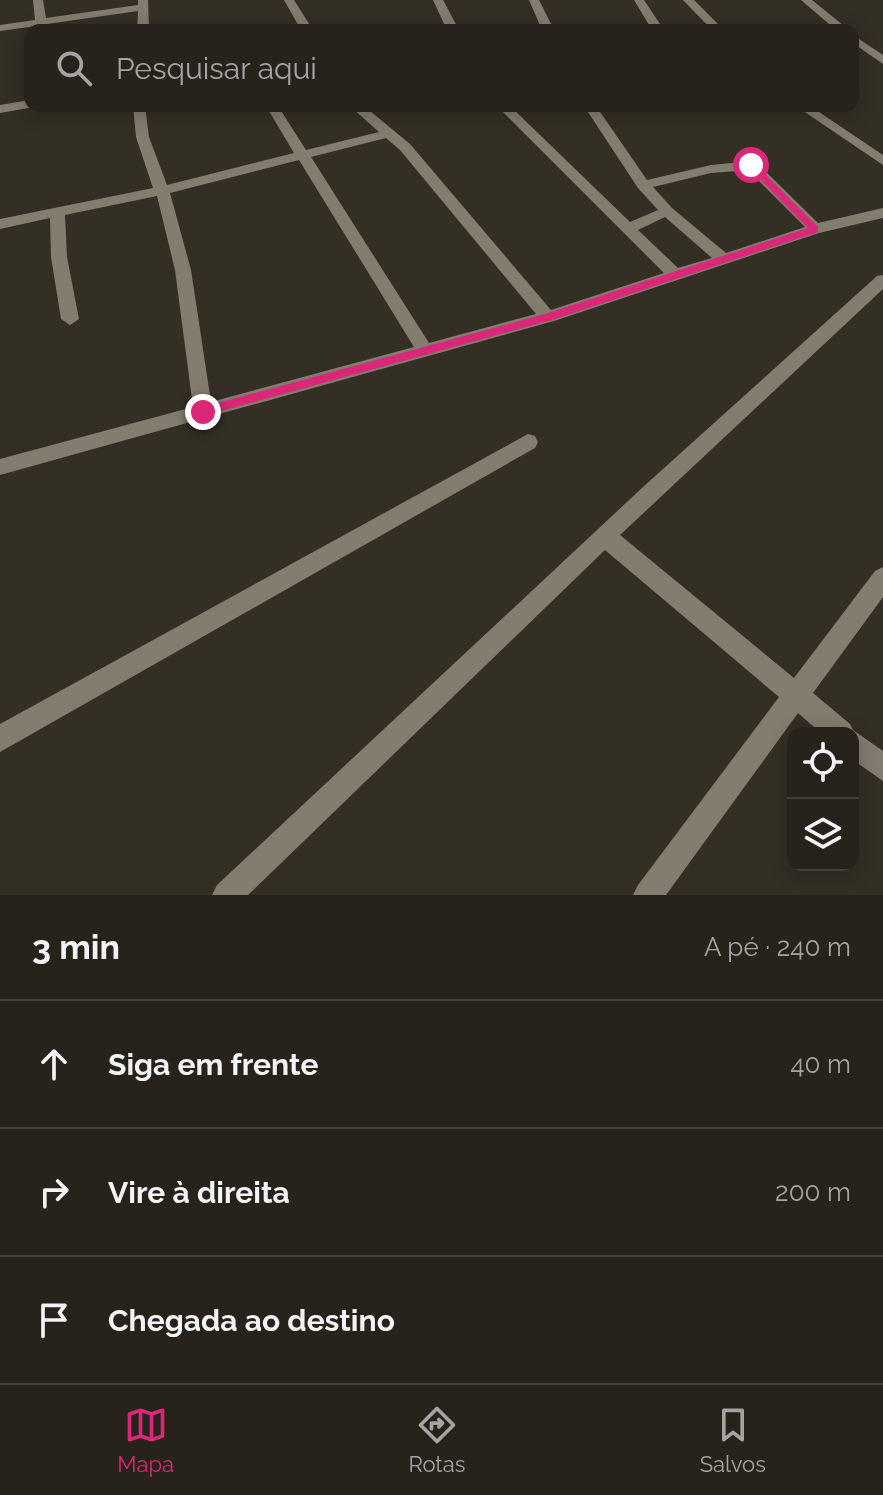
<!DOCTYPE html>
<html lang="pt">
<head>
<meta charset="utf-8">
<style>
	:root { --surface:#27231b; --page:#332f28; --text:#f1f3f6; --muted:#a4a4a3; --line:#43403a; --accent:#db2777 }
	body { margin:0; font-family:Raleway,sans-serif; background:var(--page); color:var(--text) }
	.controls { position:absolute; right:24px; bottom:24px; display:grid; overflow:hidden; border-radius:16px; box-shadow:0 4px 20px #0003 }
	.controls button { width:72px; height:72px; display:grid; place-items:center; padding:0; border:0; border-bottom:2px solid var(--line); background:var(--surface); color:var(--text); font:40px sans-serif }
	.stop { position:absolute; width:24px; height:24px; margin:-18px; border:6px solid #db2777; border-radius:50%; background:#fff }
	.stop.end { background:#db2777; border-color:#fff; box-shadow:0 2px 8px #0008 }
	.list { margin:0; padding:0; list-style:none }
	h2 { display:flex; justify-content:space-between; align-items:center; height:104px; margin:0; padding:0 32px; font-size:34px }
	h2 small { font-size:26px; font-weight:400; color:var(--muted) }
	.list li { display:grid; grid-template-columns:52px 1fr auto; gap:24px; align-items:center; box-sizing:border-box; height:128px; padding:0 32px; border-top:2px solid var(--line) }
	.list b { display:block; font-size:30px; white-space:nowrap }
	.list em { font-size:26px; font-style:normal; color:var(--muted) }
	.icon { flex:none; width:44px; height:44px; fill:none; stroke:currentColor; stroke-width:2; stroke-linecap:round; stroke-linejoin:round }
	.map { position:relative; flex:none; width:883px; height:895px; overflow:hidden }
	.search { position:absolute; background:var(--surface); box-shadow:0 4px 20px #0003; left:24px; right:24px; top:24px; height:88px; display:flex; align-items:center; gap:20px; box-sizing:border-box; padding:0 28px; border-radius:16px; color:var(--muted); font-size:30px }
	.sheet { height:488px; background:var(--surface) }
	nav { display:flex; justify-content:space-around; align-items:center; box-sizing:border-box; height:112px; border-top:2px solid var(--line); background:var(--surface); font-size:22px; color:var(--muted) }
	nav a { display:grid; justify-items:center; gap:4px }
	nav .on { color:var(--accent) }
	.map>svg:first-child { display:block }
</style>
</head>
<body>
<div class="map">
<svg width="883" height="895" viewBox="0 0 883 895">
	<rect width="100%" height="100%" fill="#342f24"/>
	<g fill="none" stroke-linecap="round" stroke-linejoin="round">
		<g fill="#837d70" fill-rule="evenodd">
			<path d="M 33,0 L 43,0 L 46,18 L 138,5 L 138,0 L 148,0 L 149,30 L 137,30 L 138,11 L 47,24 L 48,30 L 36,30 L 36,26 L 0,31 L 0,25 L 35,20 Z"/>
			<path d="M 284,0 L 294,0 L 313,30 L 301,30 Z"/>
			<path d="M 433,0 L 443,0 L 459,30 L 447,30 Z"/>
			<path d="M 529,0 L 539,0 L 554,30 L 542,30 Z"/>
			<path d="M 634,0 L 644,0 L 664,30 L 652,30 Z"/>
			<path d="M 683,0 L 694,0 L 724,30 L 712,30 Z"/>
			<path d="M 801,0 L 812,0 L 849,30 L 836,30 Z"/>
			<path d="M 853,35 L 883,55 L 883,64 L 853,43 Z"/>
			<path d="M 30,100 L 30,106 L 34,107 L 0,113 L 0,105 Z"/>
			<path d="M 133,106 L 145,106 L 149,137 L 167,185 L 294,153 L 266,106 L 278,106 L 306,150 L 379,132 L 350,106 L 364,106 L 410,144 L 551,310 L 664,273 L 497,106 L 510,106 L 630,222 L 658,210 L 638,188 L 584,106 L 596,106 L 647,180 L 711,165 L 751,161 L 756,162 L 818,223 L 883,208 L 883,218 L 819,233 L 554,321 L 0,475 L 0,459 L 193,407 L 175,270 L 157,196 L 65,215 L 67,257 L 79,319 L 70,325 L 61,319 L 51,257 L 50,218 L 0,229 L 0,219 L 153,188 L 136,137 ZM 386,138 L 400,150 L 536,314 L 429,343 L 311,157 ZM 299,160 L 414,347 L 211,402 L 191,270 L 170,193 ZM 748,170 L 805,227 L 726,253 L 672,208 L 653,187 L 711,173 ZM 665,217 L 712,258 L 678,268 L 638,230 Z"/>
			<path d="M 796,106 L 810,106 L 883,155 L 883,165 Z"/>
			<path d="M 883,275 L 883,289 L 620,535 L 794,678 L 875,571 L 883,567 L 883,597 L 813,693 L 850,724 L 853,730 L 883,751 L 883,781 L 853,760 L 853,733 L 821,733 L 798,713 L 666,895 L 633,895 L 638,885 L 779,697 L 605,550 L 248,895 L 212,895 L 217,885 L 643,487 L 877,276 Z"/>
			<path d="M 528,434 L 535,436 L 538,442 L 535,448 L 0,752 L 0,724 Z"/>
		</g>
	</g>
	<path fill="#db2777" d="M 748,163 L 754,163 L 818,227 L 818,232 L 552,320 L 203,416 L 196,412 L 203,407 L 545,314 L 808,228 L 748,167 Z"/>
</svg>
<div class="controls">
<button><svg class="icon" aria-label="locate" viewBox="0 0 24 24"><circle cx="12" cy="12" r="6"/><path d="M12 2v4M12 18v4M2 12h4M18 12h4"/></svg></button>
<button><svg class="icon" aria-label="layers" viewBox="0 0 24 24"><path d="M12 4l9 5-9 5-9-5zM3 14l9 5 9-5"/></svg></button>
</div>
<div class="stop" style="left:751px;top:165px"></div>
<div class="stop end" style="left:203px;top:412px"></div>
<div class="search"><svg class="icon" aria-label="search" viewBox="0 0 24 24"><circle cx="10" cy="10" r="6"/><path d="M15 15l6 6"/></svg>Pesquisar aqui</div>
</div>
<section class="sheet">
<h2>3 min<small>A pé · 240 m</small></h2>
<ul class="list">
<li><svg class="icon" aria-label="ahead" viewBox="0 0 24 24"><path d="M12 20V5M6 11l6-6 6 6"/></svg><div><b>Siga em frente</b></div><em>40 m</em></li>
<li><svg class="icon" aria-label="right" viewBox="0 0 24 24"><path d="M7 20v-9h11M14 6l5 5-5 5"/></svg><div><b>Vire à direita</b></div><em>200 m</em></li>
<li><svg class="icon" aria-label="arrive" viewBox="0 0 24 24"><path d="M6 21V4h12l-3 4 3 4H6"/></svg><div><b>Chegada ao destino</b></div></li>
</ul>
</section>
<nav>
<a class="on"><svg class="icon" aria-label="map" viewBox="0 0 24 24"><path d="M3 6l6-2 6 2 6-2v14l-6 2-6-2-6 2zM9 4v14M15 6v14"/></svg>Mapa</a>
<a><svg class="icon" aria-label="directions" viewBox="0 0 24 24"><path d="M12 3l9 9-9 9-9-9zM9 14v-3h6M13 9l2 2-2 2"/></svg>Rotas</a>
<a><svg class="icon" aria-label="saved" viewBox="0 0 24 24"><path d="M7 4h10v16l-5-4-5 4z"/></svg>Salvos</a>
</nav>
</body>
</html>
